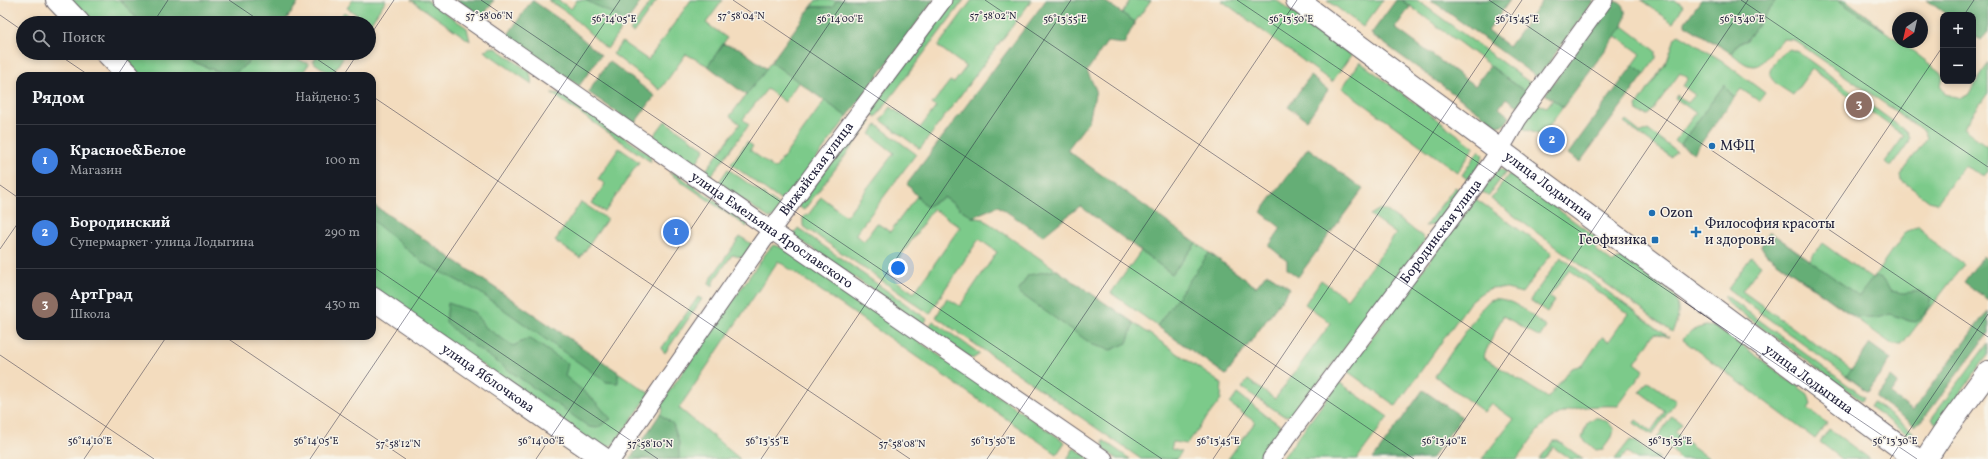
<!DOCTYPE html>
<html lang="ru">
<head>
<meta charset="utf-8">
<style>
	:root { --surface:#171b24; --page:#242831; --text:#f1f3f6; --muted:#9ea1a6; --line:#363941; --accent:#1f6fb2 }
	body { margin:0; font-family:Vollkorn,serif; background:var(--page); color:var(--text) }
	.controls { position:absolute; right:12px; top:12px; display:grid; overflow:hidden; border-radius:8px; box-shadow:0 2px 6px #0003 }
	.controls button { width:36px; height:36px; display:grid; place-items:center; padding:0; border:0; border-bottom:1px solid var(--line); background:var(--surface); color:var(--text); font:20px sans-serif }
	.compass { position:absolute; left:1892px; top:12px; width:36px; height:36px; border-radius:50%; background:var(--surface); box-shadow:0 2px 6px #0003; rotate:214deg }
	.you { position:absolute; left:898px; top:268px; width:14px; height:14px; margin:-10px; border:3px solid #fff; border-radius:50%; background:#1a73e8; box-shadow:0 0 0 6px #1a73e833 }
	.badge { display:grid; place-items:center; width:26px; height:26px; border-radius:50%; background:var(--accent); color:#fff; font-size:13px; font-weight:700 }
	.pin { position:absolute; translate:-50% -50%; border:2px solid #fff; box-shadow:0 1px 4px #0006 }
	.list { margin:0; padding:0; list-style:none }
	h2 { display:flex; justify-content:space-between; align-items:center; height:52px; margin:0; padding:0 16px; font-size:17px }
	h2 small { font-size:13px; font-weight:400; color:var(--muted) }
	.list li { display:grid; grid-template-columns:26px 1fr auto; gap:12px; align-items:center; box-sizing:border-box; height:72px; padding:0 16px; border-top:1px solid var(--line) }
	.list b { display:block; font-size:15px; white-space:nowrap }
	.list p { margin:0; font-size:13px; white-space:nowrap; color:var(--muted) }
	.list em { font-size:13px; font-style:normal; color:var(--muted) }
	.icon { flex:none; width:22px; height:22px; fill:none; stroke:currentColor; stroke-width:2; stroke-linecap:round; stroke-linejoin:round }
	.map { position:relative; flex:none; width:1988px; height:459px; overflow:hidden }
	.search { position:absolute; background:var(--surface); box-shadow:0 2px 6px #0003; left:16px; top:16px; width:360px; height:44px; display:flex; align-items:center; gap:10px; box-sizing:border-box; padding:0 14px; border-radius:22px; color:var(--muted); font-size:15px }
	.panel { position:absolute; background:var(--surface); box-shadow:0 2px 6px #0003; left:16px; top:72px; width:360px; height:268px; border-radius:12px }
	.map>svg:first-child { display:block }
</style>
</head>
<body>
<div class="map">
<svg width="1988" height="459" viewBox="0 0 1988 459">
	<rect width="100%" height="100%" fill="#f7f3e8"/>
	<filter id="ink" filterUnits="userSpaceOnUse"><feTurbulence type="fractalNoise" baseFrequency=".025" numOctaves="2"/><feDisplacementMap in="SourceGraphic" scale="8" xChannelSelector="R" yChannelSelector="G"/><feConvolveMatrix kernelMatrix="1 2 1 2 8 2 1 2 1" color-interpolation-filters="sRGB"/></filter>
	<filter id="wash" filterUnits="userSpaceOnUse"><feTurbulence type="fractalNoise" baseFrequency=".012" numOctaves="4" result="noise"/><feDisplacementMap in="SourceGraphic" scale="16" xChannelSelector="R" yChannelSelector="G"/><feGaussianBlur stdDeviation="0.9" result="paint"/><feColorMatrix in="noise" values="0 0 0 0 0 0 0 0 0 0 0 0 0 0 0 0 0 1.4 0 .05"/><feComposite in="paint" operator="in"/></filter>
	<g filter="url(#wash)">
		<rect width="100%" height="100%" fill="#f3dcbe"/>
		<g fill="#7cca8a" stroke="#4f7662" fill-rule="evenodd">
			<path d="M 71,0 L 120,0 L 141,23 L 92,23 Z"/>
			<path d="M 353,0 L 386,0 L 370,24 L 347,8 Z"/>
			<path d="M 411,0 L 427,0 L 467,28 L 470,41 Z"/>
			<path d="M 548,0 L 558,0 L 571,9 L 577,0 L 642,0 L 607,49 L 569,14 Z"/>
			<path d="M 652,0 L 657,0 L 633,33 L 630,31 Z"/>
			<path d="M 691,0 L 723,0 L 706,23 L 727,38 L 708,66 L 686,54 L 660,90 L 613,54 L 622,42 L 648,60 Z"/>
			<path d="M 816,0 L 837,0 L 832,7 L 811,7 Z"/>
			<path d="M 952,0 L 964,0 L 876,117 L 869,112 Z"/>
			<path d="M 972,0 L 1032,0 L 920,149 L 881,120 L 891,107 L 920,128 L 936,107 L 932,104 L 950,81 L 954,83 L 966,67 L 938,46 Z"/>
			<path d="M 1130,0 L 1151,0 L 1135,22 L 1122,13 Z"/>
			<path d="M 1221,0 L 1276,0 L 1351,55 L 1332,82 Z"/>
			<path d="M 1327,0 L 1383,0 L 1363,27 Z"/>
			<path d="M 1402,0 L 1417,0 L 1533,85 L 1527,93 Z"/>
			<path d="M 1641,0 L 1675,0 L 1683,6 L 1673,23 Z"/>
			<path d="M 1776,0 L 1791,0 L 1795,2 L 1796,0 L 1838,0 L 1898,40 L 1898,42 L 1901,42 L 1940,72 L 1943,77 L 1941,87 L 1945,94 L 1961,98 L 1968,95 C 1974,84 1983,75 1988,63 L 1988,93 L 1963,128 L 1987,146 L 1988,144 L 1988,171 L 1984,176 L 1964,166 L 1937,203 L 1929,201 L 1901,180 L 1900,175 L 1927,138 L 1925,132 L 1794,40 L 1783,39 L 1759,65 C 1748,69 1740,60 1731,53 L 1739,42 L 1746,41 Z"/>
			<path d="M 344,12 L 360,23 L 337,23 Z"/>
			<path d="M 1623,26 L 1656,51 L 1656,58 L 1645,74 L 1633,65 L 1641,54 L 1615,35 Z"/>
			<path d="M 1679,34 L 1721,60 L 1765,93 L 1759,101 L 1741,89 L 1734,98 L 1724,86 L 1680,145 L 1675,141 L 1696,113 L 1675,98 L 1677,95 L 1688,103 L 1695,95 L 1683,86 L 1688,78 L 1680,73 L 1649,115 L 1642,114 L 1638,112 L 1637,106 L 1667,61 L 1675,38 Z"/>
			<path d="M 491,47 L 496,48 L 530,72 L 532,84 L 484,51 Z"/>
			<path d="M 1790,49 L 1798,52 L 1906,131 L 1909,138 L 1908,143 L 1891,167 L 1885,162 L 1904,136 L 1812,69 L 1793,95 C 1786,90 1776,85 1772,79 C 1764,68 1781,53 1790,49 Z"/>
			<path d="M 120,53 L 172,53 L 229,76 L 141,76 Z"/>
			<path d="M 259,53 L 284,53 L 309,64 L 300,76 L 232,76 Z"/>
			<path d="M 319,53 L 343,53 L 345,54 L 332,75 L 313,62 Z"/>
			<path d="M 771,62 L 799,81 L 785,102 L 767,89 L 743,119 L 749,125 L 710,177 L 704,173 L 740,124 L 730,116 Z"/>
			<path d="M 1360,62 L 1474,147 L 1457,172 L 1342,88 Z"/>
			<path d="M 551,93 L 562,94 L 650,155 L 651,162 Z"/>
			<path d="M 1553,99 L 1563,107 L 1542,136 L 1520,127 L 1537,104 L 1547,107 Z"/>
			<path d="M 825,100 L 847,117 L 784,203 L 731,164 L 747,142 L 753,146 L 750,150 L 775,169 Z"/>
			<path d="M 865,117 L 871,122 L 804,210 L 798,206 Z"/>
			<path d="M 665,121 L 705,149 L 694,166 L 653,137 Z"/>
			<path d="M 1626,121 L 1641,133 L 1648,130 L 1676,151 L 1671,157 L 1624,123 Z"/>
			<path d="M 877,125 L 916,154 L 855,235 L 864,241 L 877,223 L 890,232 L 917,196 L 926,207 L 944,197 L 972,217 L 983,219 L 1222,384 L 1221,399 L 1187,444 L 1173,442 L 1171,449 L 1182,452 L 1176,459 L 1141,459 L 936,317 L 947,298 L 960,306 L 997,252 L 979,239 L 943,292 L 930,314 L 803,226 L 803,217 L 809,214 L 821,197 L 846,216 L 894,153 L 870,134 ZM 933,209 L 960,227 L 914,293 L 888,275 Z"/>
			<path d="M 619,148 L 639,162 L 605,212 L 592,203 L 605,184 L 598,179 Z"/>
			<path d="M 1479,150 L 1483,155 C 1481,166 1476,172 1470,181 L 1462,175 Z"/>
			<path d="M 1499,168 L 1506,172 L 1488,196 L 1481,192 Z"/>
			<path d="M 728,169 L 781,207 L 773,218 L 769,218 L 718,183 Z"/>
			<path d="M 669,173 L 675,173 L 748,224 L 747,227 Z"/>
			<path d="M 1509,174 L 1600,240 L 1596,250 L 1613,263 L 1623,257 L 1675,296 C 1680,309 1679,320 1672,332 L 1491,199 Z"/>
			<path d="M 1455,187 L 1462,192 L 1436,225 L 1425,226 Z"/>
			<path d="M 1476,199 L 1552,253 L 1522,293 C 1495,286 1492,283 1470,302 L 1396,406 L 1347,371 Z"/>
			<path d="M 581,202 L 607,219 L 580,258 L 555,241 Z"/>
			<path d="M 372,204 L 650,394 L 614,444 L 607,447 L 600,447 L 372,288 Z"/>
			<path d="M 1380,209 L 1387,211 L 1422,236 L 1425,240 L 1295,415 L 1284,416 L 1242,388 L 1248,380 L 1275,399 L 1331,323 L 1305,304 L 1321,280 L 1347,299 L 1396,234 L 1370,215 Z"/>
			<path d="M 1919,225 L 1929,239 L 1964,264 L 1902,345 L 1893,345 L 1766,254 L 1761,246 L 1770,232 L 1810,260 L 1822,243 L 1872,279 L 1906,232 Z"/>
			<path d="M 798,228 L 927,319 L 923,325 L 793,235 Z"/>
			<path d="M 741,237 L 753,245 L 744,258 L 732,255 L 713,282 L 713,286 L 710,286 L 709,284 L 710,280 L 739,238 Z"/>
			<path d="M 1196,243 L 1256,287 L 1267,273 L 1290,288 L 1226,375 L 1111,293 L 1141,251 L 1172,274 Z"/>
			<path d="M 773,245 L 783,248 L 1065,442 L 1057,454 L 778,261 L 679,408 L 740,459 L 630,459 L 663,410 L 661,403 L 766,253 Z"/>
			<path d="M 1561,257 L 1669,337 L 1655,333 L 1635,363 L 1644,370 L 1618,406 C 1595,405 1561,407 1544,424 C 1534,434 1526,448 1517,459 L 1482,459 L 1513,419 L 1491,403 L 1484,412 L 1435,376 L 1481,309 C 1484,307 1487,302 1490,300 C 1507,293 1534,317 1546,327 L 1540,337 L 1503,316 L 1483,357 L 1548,398 L 1571,368 L 1583,365 L 1602,337 L 1609,341 L 1628,314 L 1569,270 L 1549,297 L 1554,301 L 1547,312 L 1530,300 Z"/>
			<path d="M 1751,257 L 1761,265 L 1742,291 L 1852,370 L 1891,359 L 1868,392 L 1728,289 Z"/>
			<path d="M 1725,295 L 1864,397 L 1862,401 L 1728,303 L 1725,299 Z"/>
			<path d="M 698,297 L 702,299 L 665,353 L 661,349 Z"/>
			<path d="M 933,321 L 980,354 L 972,359 L 928,328 Z"/>
			<path d="M 1706,326 L 1717,327 L 1808,394 L 1811,404 L 1808,409 L 1827,423 L 1815,439 L 1683,340 C 1689,331 1696,328 1706,326 Z"/>
			<path d="M 1988,343 L 1988,355 L 1937,424 L 1931,419 Z"/>
			<path d="M 1648,381 L 1676,401 L 1652,435 L 1634,423 L 1636,420 L 1651,431 L 1665,411 L 1640,392 Z"/>
			<path d="M 1339,382 L 1388,417 L 1357,459 L 1282,459 Z"/>
			<path d="M 1237,394 L 1281,426 L 1281,433 L 1261,459 L 1228,459 L 1255,422 L 1230,404 Z"/>
			<path d="M 1873,402 L 1913,432 L 1910,436 L 1870,407 Z"/>
			<path d="M 1672,416 L 1682,424 L 1675,433 L 1710,459 L 1680,459 L 1669,447 L 1657,438 Z"/>
			<path d="M 1594,418 C 1603,417 1609,422 1614,430 L 1612,437 L 1603,449 L 1596,450 L 1582,438 L 1587,423 Z"/>
			<path d="M 1829,429 L 1870,459 L 1842,459 L 1820,442 Z"/>
			<path d="M 1103,440 L 1130,459 L 1117,459 L 1104,449 Z"/>
			<path d="M 1630,440 L 1635,441 L 1660,459 L 1637,459 L 1627,452 L 1621,459 L 1615,459 Z"/>
			<path d="M 1554,441 L 1558,441 L 1583,459 L 1570,459 L 1553,447 L 1544,459 L 1539,459 Z"/>
			<path d="M 1074,448 L 1091,459 L 1067,459 Z"/>
		</g>
		<g fill="#65ae76" stroke="#446858">
			<path d="M 120,0 L 300,0 L 284,23 L 141,23 Z"/>
			<path d="M 456,0 L 494,0 L 482,18 Z"/>
			<path d="M 532,0 L 562,21 L 601,55 L 579,86 L 507,36 Z"/>
			<path d="M 585,0 L 642,0 L 627,21 Z"/>
			<path d="M 837,0 L 934,0 L 847,117 L 771,62 L 811,7 L 832,7 Z"/>
			<path d="M 1046,0 L 1103,0 L 1135,22 L 1124,44 L 1107,42 L 1087,71 L 1096,90 L 1089,121 L 1067,150 L 1196,243 L 1172,274 L 1080,206 L 1043,236 L 998,206 L 972,217 L 944,197 L 926,207 L 907,184 Z"/>
			<path d="M 1396,0 L 1402,0 L 1410,7 L 1395,28 L 1475,86 L 1490,66 L 1527,93 L 1518,106 L 1506,98 L 1499,108 L 1510,117 L 1505,124 L 1498,126 L 1371,34 Z"/>
			<path d="M 1431,0 L 1510,0 L 1488,31 L 1509,47 L 1543,0 L 1594,0 L 1538,78 Z"/>
			<path d="M 1701,0 L 1776,0 L 1746,41 L 1739,42 L 1731,53 L 1685,25 L 1685,22 Z"/>
			<path d="M 1838,0 L 1846,0 L 1885,30 L 1868,21 Z"/>
			<path d="M 1927,0 L 1988,0 L 1988,32 L 1981,40 L 1973,34 L 1973,15 L 1947,15 Z"/>
			<path d="M 1612,1 C 1627,2 1627,14 1623,26 L 1563,107 L 1545,94 Z"/>
			<path d="M 723,44 L 739,48 L 767,69 L 746,95 L 708,66 Z"/>
			<path d="M 172,53 L 259,53 L 232,76 L 229,76 Z"/>
			<path d="M 609,61 L 655,96 L 634,124 L 588,92 Z"/>
			<path d="M 1633,65 L 1645,74 L 1580,162 L 1568,154 Z"/>
			<path d="M 1310,76 L 1328,90 L 1307,120 L 1288,107 Z"/>
			<path d="M 1724,85 L 1734,98 L 1694,153 L 1680,145 Z"/>
			<path d="M 1308,148 L 1363,189 L 1298,277 L 1287,269 L 1287,261 L 1269,246 L 1281,228 L 1261,212 Z"/>
			<path d="M 372,204 L 618,372 L 618,383 L 606,382 L 479,292 L 422,262 L 372,220 Z"/>
			<path d="M 1770,232 L 1859,296 L 1872,279 L 1877,276 L 1884,279 L 1890,291 L 1904,293 L 1920,291 L 1931,299 L 1927,311 L 1916,322 L 1909,321 L 1890,314 C 1876,320 1866,319 1852,315 L 1766,254 L 1761,246 Z"/>
			<path d="M 1209,253 L 1256,287 L 1267,273 L 1290,288 L 1226,375 L 1157,326 Z"/>
			<path d="M 1983,256 L 1988,260 L 1988,300 L 1964,282 Z"/>
			<path d="M 1057,270 L 1134,323 L 1127,343 L 1111,350 L 1093,345 L 1018,292 L 1028,275 Z"/>
			<path d="M 448,303 L 474,312 L 485,327 L 513,346 L 529,338 L 568,364 L 565,376 L 593,399 L 611,419 L 597,428 L 589,427 L 459,335 L 446,322 Z"/>
			<path d="M 1988,310 L 1988,333 L 1925,417 L 1915,426 L 1876,398 L 1891,377 L 1898,383 L 1890,394 L 1913,411 Z"/>
			<path d="M 1870,344 L 1891,359 L 1868,392 L 1847,376 Z"/>
			<path d="M 1423,390 L 1462,417 L 1431,459 L 1373,459 Z"/>
			<path d="M 660,414 L 673,424 L 679,442 L 679,459 L 637,459 L 633,455 Z"/>
		</g>
	</g>
	<g filter="url(#ink)">
		<g fill="none" stroke-linecap="round" stroke-linejoin="round">
			<defs>
				<g id="street">
					<path id="s1" d="M 441,0 L 781,237 L 1104,459"/>
					<path id="s2" d="M 612,459 L 763,241 L 943,0"/>
					<path id="s3" d="M 1271,459 L 1473,189 L 1500,150 L 1518,119 L 1604,0"/>
				</g>
				<g id="secondary">
					<path d="M 57,0 L 79,23"/>
					<path id="s4" d="M 1297,0 L 1916,459"/>
					<path d="M 107,53 L 129,76"/>
					<path id="s5" d="M 372,298 L 604,459"/>
					<path d="M 1926,459 L 1943,433 L 1988,372"/>
				</g>
			</defs>
			<use href="#street" stroke="#6b6369" stroke-width="19"/>
			<use href="#secondary" stroke="#6b6369" stroke-width="24"/>
			<use href="#street" stroke="#fff" stroke-width="17"/>
			<use href="#secondary" stroke="#fff" stroke-width="22"/>
		</g>
	</g>
	<path fill="none" stroke="#22223b" stroke-width="1" stroke-opacity="0.45" d="M 229,0 L 263,23M 481,0 L 1162,459M 733,0 L 1414,459M 985,0 L 1665,459M 1237,0 L 1917,459M 1489,0 L 1988,337M 1741,0 L 1988,167M 0,15 L 23,31M 1964,15 L 1974,0M 153,23 L 168,0M 369,37 L 394,0M 56,53 L 90,76M 308,53 L 342,76M 117,76 L 132,53M 343,76 L 358,53M 372,96 L 910,459M 0,185 L 20,199M 0,249 L 20,220M 372,266 L 658,459M 224,336 L 406,459M 0,355 L 154,459M 84,459 L 167,336M 310,459 L 620,0M 536,459 L 845,0M 761,459 L 1071,0M 987,459 L 1297,0M 1213,459 L 1522,0M 1438,459 L 1748,0M 1664,459 L 1943,46M 1890,459 L 1988,314"/>
	<g fill="#1f6fb2" stroke="#f7f3e8" stroke-width="1.5">
		<circle cx="1712" cy="146" r="4"/>
		<circle cx="1652" cy="213" r="4"/>
		<path d="M1694 226h4v4h4v4h-4v4h-4v-4h-4v-4h4z"/>
		<rect x="1651" y="236" width="8" height="8" rx="2"/>
	</g>
	<g text-anchor="middle" dominant-baseline="central" stroke-width="3" stroke-linejoin="round" paint-order="stroke">
		<g font-size="14" fill="#22223b" stroke="#f7f3e8" text-anchor="start">
			<text x="1720" y="146">МФЦ</text>
			<text x="1660" y="213">Ozon</text>
			<text x="1705" y="224">Философия красоты<tspan x="1705" dy="16">и здоровья</tspan></text>
			<text x="1647" y="240" text-anchor="end">Геофизика</text>
		</g>
		<g font-size="14" fill="#22223b" stroke="#f7f3e8">
			<text stroke="none"><textPath href="#s2" startOffset="355">Вижайская улица</textPath></text>
			<text stroke="none"><textPath href="#s4" startOffset="313">улица Лодыгина</textPath></text>
			<text stroke="none"><textPath href="#s1" startOffset="403">улица Емельяна Ярославского</textPath></text>
			<text stroke="none"><textPath href="#s3" startOffset="284">Бородинская улица</textPath></text>
			<text stroke="none"><textPath href="#s5" startOffset="141">улица Яблочкова</textPath></text>
			<text stroke="none"><textPath href="#s4" startOffset="637">улица Лодыгина</textPath></text>
		</g>
	</g>
	<g font-size="10" text-anchor="middle" fill="#22223b" stroke="#f7f3e8" stroke-width="3" stroke-linejoin="round" paint-order="stroke">
		<text x="489" y="19">57°58'06"N</text>
		<text x="741" y="19">57°58'04"N</text>
		<text x="993" y="19">57°58'02"N</text>
		<text x="614" y="22">56°14'05"E</text>
		<text x="840" y="22">56°14'00"E</text>
		<text x="1065" y="22">56°13'55"E</text>
		<text x="1291" y="22">56°13'50"E</text>
		<text x="1517" y="22">56°13'45"E</text>
		<text x="1742" y="22">56°13'40"E</text>
		<text x="90" y="444">56°14'10"E</text>
		<text x="316" y="444">56°14'05"E</text>
		<text x="541" y="444">56°14'00"E</text>
		<text x="767" y="444">56°13'55"E</text>
		<text x="993" y="444">56°13'50"E</text>
		<text x="1218" y="444">56°13'45"E</text>
		<text x="1444" y="444">56°13'40"E</text>
		<text x="1670" y="444">56°13'35"E</text>
		<text x="1895" y="444">56°13'30"E</text>
		<text x="398" y="447">57°58'12"N</text>
		<text x="650" y="447">57°58'10"N</text>
		<text x="902" y="447">57°58'08"N</text>
	</g>
</svg>
<div class="controls">
<button>+</button>
<button>−</button>
</div>
<svg class="compass" viewBox="-18 -18 36 36"><path d="M0-13l5 13h-10z" fill="#e53935"/><path d="M0 13l5-13h-10z" fill="#9ea1a6"/></svg>
<div class="you"></div>
<div class="pin badge" style="left:676px;top:232px;background:#3f7fe0">1</div>
<div class="pin badge" style="left:1552px;top:140px;background:#3f7fe0">2</div>
<div class="pin badge" style="left:1859px;top:105px;background:#8d6e63">3</div>
<div class="search"><svg class="icon" aria-label="search" viewBox="0 0 24 24"><circle cx="10" cy="10" r="6"/><path d="M15 15l6 6"/></svg>Поиск</div>
<section class="panel">
<h2>Рядом<small>Найдено: 3</small></h2>
<ul class="list">
<li><span class="badge" style="background:#3f7fe0">1</span><div><b>Красное&amp;Белое</b><p>Магазин</p></div><em>100 m</em></li>
<li><span class="badge" style="background:#3f7fe0">2</span><div><b>Бородинский</b><p>Супермаркет · улица Лодыгина</p></div><em>290 m</em></li>
<li><span class="badge" style="background:#8d6e63">3</span><div><b>АртГрад</b><p>Школа</p></div><em>430 m</em></li>
</ul>
</section>
</div>
</body>
</html>
